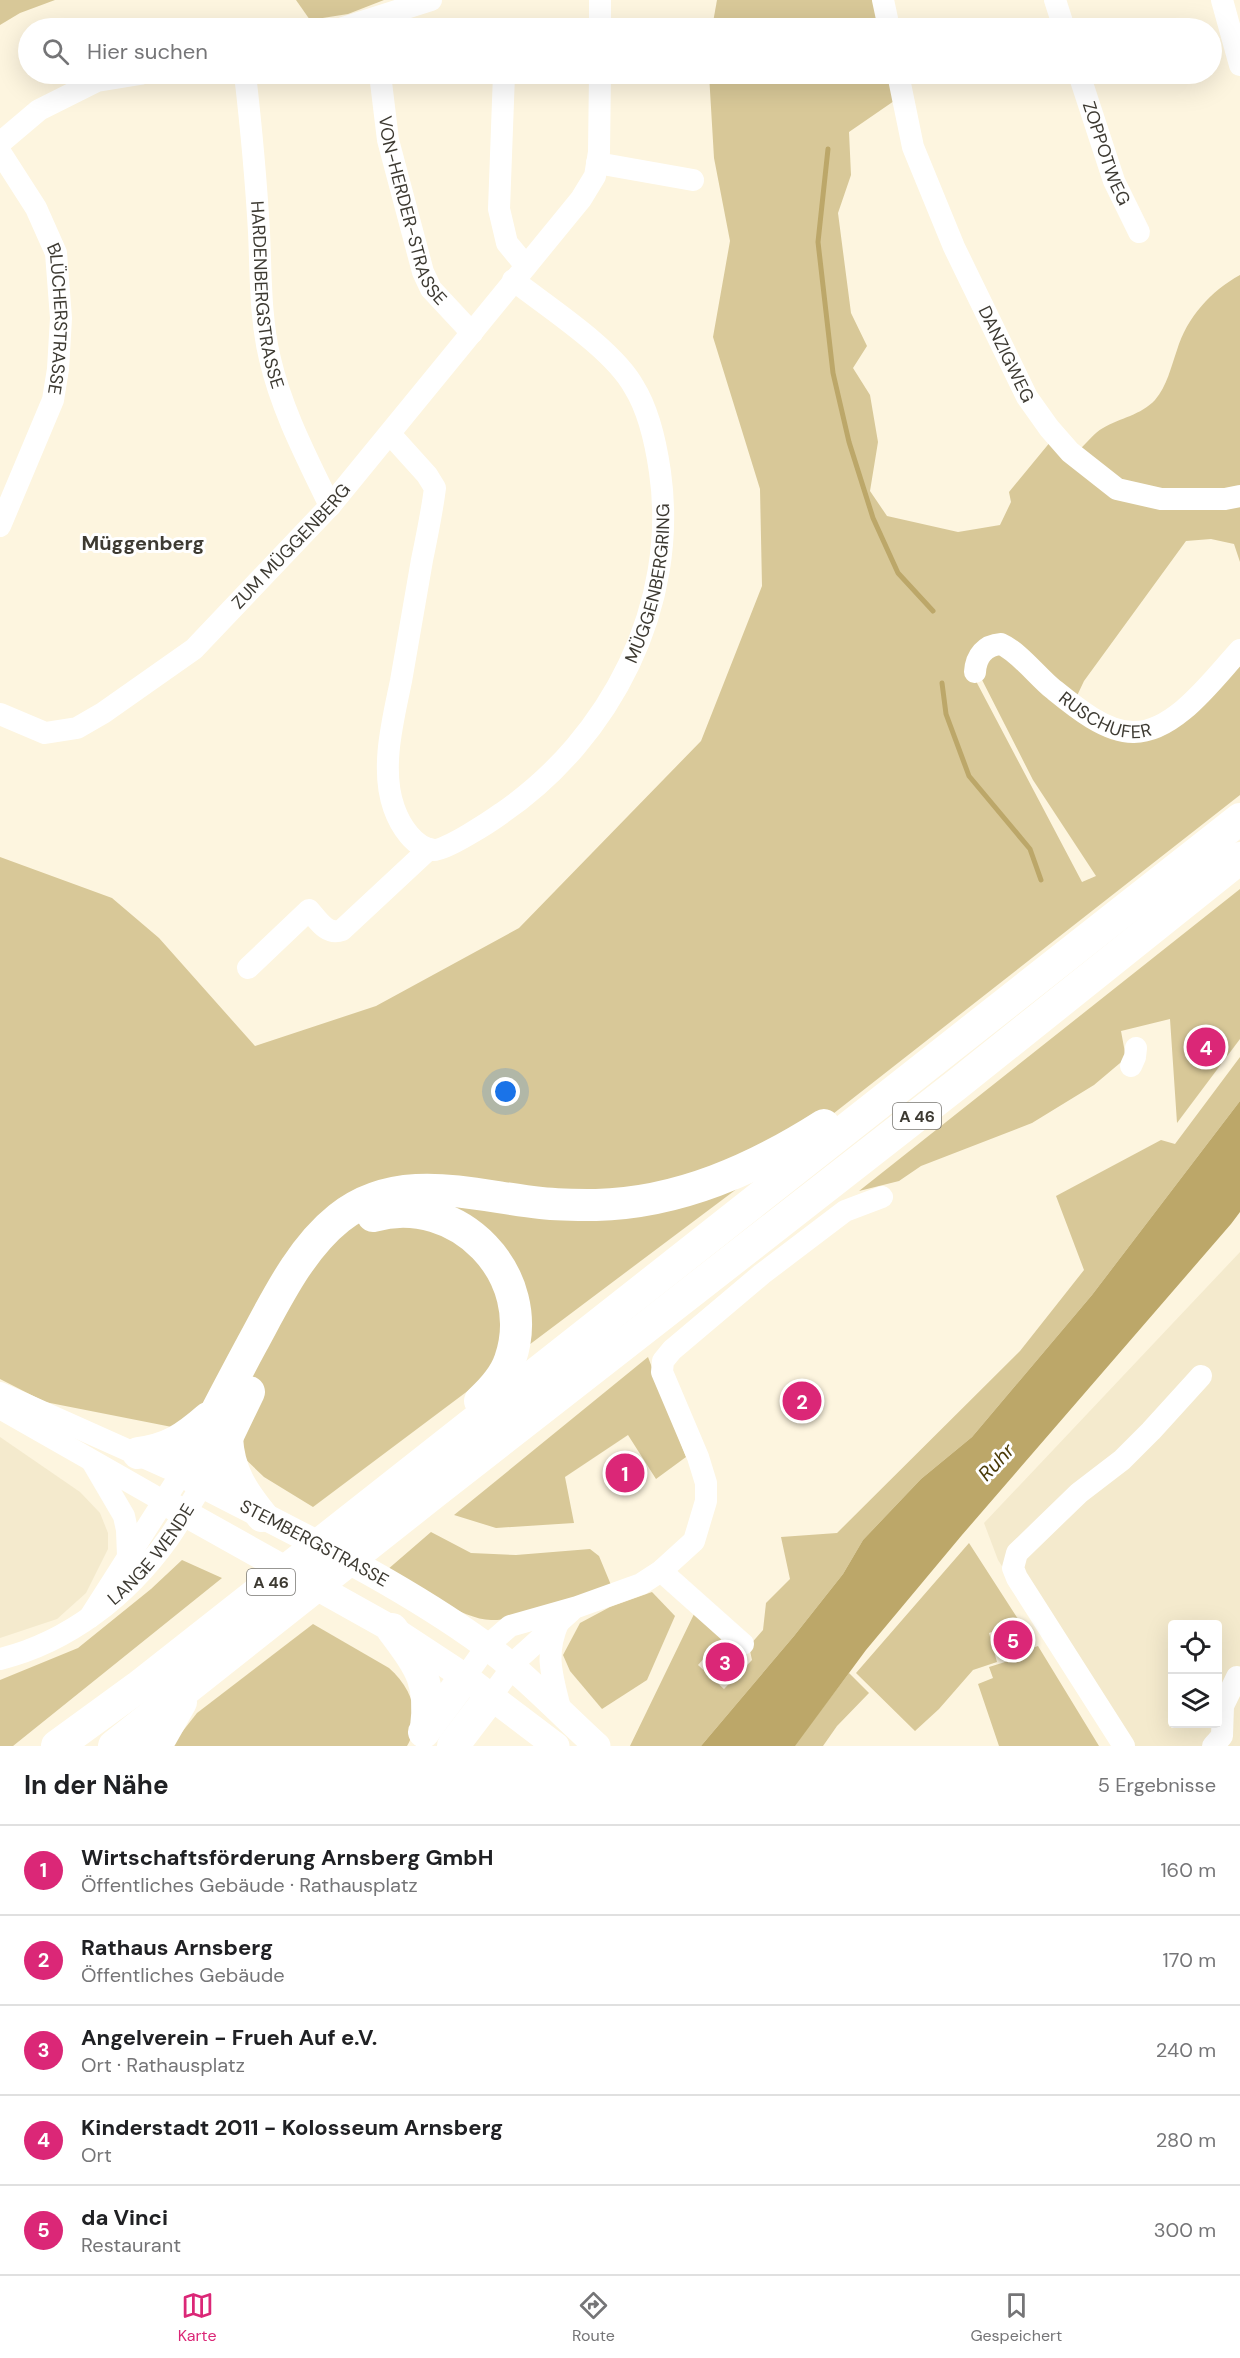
<!DOCTYPE html>
<html lang="de">
<head>
<meta charset="utf-8">
<style>
	:root { --surface:#fff; --page:#f6f6f6; --text:#202124; --muted:#757577; --line:#e0e0e0; --accent:#db2777 }
	body { margin:0; font-family:"DM Sans",sans-serif; background:var(--page); color:var(--text) }
	.controls { position:absolute; right:18px; bottom:18px; display:grid; overflow:hidden; border-radius:6px; box-shadow:0 6px 24px #0002 }
	.controls button { width:54px; height:54px; display:grid; place-items:center; padding:0; border:0; border-bottom:2px solid var(--line); background:var(--surface); color:var(--text); font:30px sans-serif }
	.you { position:absolute; left:506px; top:1092px; width:21px; height:21px; margin:-15px; border:4px solid #fff; border-radius:50%; background:#1a73e8; box-shadow:0 0 0 9px #1a73e833 }
	.badge { display:grid; place-items:center; width:39px; height:39px; border-radius:50%; background:var(--accent); color:#fff; font-size:20px; font-weight:700 }
	.pin { position:absolute; translate:-50% -50%; border:3px solid #fff; box-shadow:0 2px 6px #0006 }
	.list { margin:0; padding:0; list-style:none }
	h2 { display:flex; justify-content:space-between; align-items:center; height:78px; margin:0; padding:0 24px; font-size:26px }
	h2 small { font-size:20px; font-weight:400; color:var(--muted) }
	.list li { display:grid; grid-template-columns:39px 1fr auto; gap:18px; align-items:center; box-sizing:border-box; height:90px; padding:0 24px; border-top:2px solid var(--line) }
	.list b { display:block; font-size:22px; white-space:nowrap }
	.list p { margin:0; font-size:20px; white-space:nowrap; color:var(--muted) }
	.list em { font-size:20px; font-style:normal; color:var(--muted) }
	.icon { flex:none; width:33px; height:33px; fill:none; stroke:currentColor; stroke-width:2; stroke-linecap:round; stroke-linejoin:round }
	.map { position:relative; flex:none; width:1240px; height:1746px; overflow:hidden }
	.search { position:absolute; background:var(--surface); box-shadow:0 6px 24px #0002; left:18px; right:18px; top:18px; height:66px; display:flex; align-items:center; gap:15px; box-sizing:border-box; padding:0 21px; border-radius:33px; color:var(--muted); font-size:22px }
	.sheet { height:528px; background:var(--surface) }
	nav { display:flex; justify-content:space-around; align-items:center; box-sizing:border-box; height:84px; border-top:2px solid var(--line); background:var(--surface); font-size:16px; color:var(--muted) }
	nav a { display:grid; justify-items:center; gap:3px }
	nav .on { color:var(--accent) }
	.map>svg:first-child { display:block }
</style>
</head>
<body>
<div class="map">
<svg width="1240" height="1746" viewBox="0 0 1240 1746">
	<rect width="100%" height="100%" fill="#fdf5df"/>
	<g fill="#f4eacd" fill-rule="evenodd">
		<path d="M 1240,1252 L 1240,1746 L 1117,1746 L 998,1560 L 984,1523 ZM 1172,1624 L 1218,1624 L 1218,1724 L 1172,1724 Z"/>
		<path d="M 0,1437 L 80,1492 L 100,1513 L 108,1533 L 108,1549 L 86,1593 L 57,1619 L 0,1638 Z"/>
	</g>
	<g fill="#d8c898">
		<path d="M 0,0 L 55,0 L 20,13 L 0,25 Z"/>
		<path d="M 296,0 L 384,0 L 348,14 L 310,20 Z"/>
		<path d="M 717,0 L 877,0 L 882,28 L 712,28 Z"/>
		<path d="M 709,74 L 889,74 L 894,101 L 849,132 L 851,175 L 838,213 L 851,313 L 867,346 L 853,368 L 870,395 L 878,442 L 870,491 L 887,516 L 958,532 L 1000,525 L 1011,502 L 1009,492 L 1051,441 C 1109,499 1158,522 1240,500 L 1240,562 L 1234,544 L 1211,539 L 1186,541 L 1084,681 L 1075,700 L 999,641 C 978,644 970,664 977,683 L 1082,882 L 1096,876 L 1033,780 L 978,672 L 980,658 C 990,650 998,645 1009,652 C 1048,687 1112,760 1168,725 C 1193,711 1220,675 1240,654 L 1240,795 L 750,1179 L 313,1507 L 264,1477 L 239,1453 L 177,1428 L 45,1402 L 0,1379 L 0,857 L 112,898 L 159,938 L 255,1046 L 376,1006 L 519,928 L 701,741 L 762,586 L 760,489 L 713,337 L 730,241 L 714,158 Z"/>
		<path d="M 1240,275 L 1240,489 L 1139,493 L 1079,450 C 1087,443 1094,433 1103,428 C 1120,418 1141,415 1155,400 C 1167,386 1171,367 1177,350 C 1187,317 1211,291 1240,275 Z"/>
		<path d="M 1240,889 L 1240,1039 L 1177,1123 L 1170,1019 L 1121,1031 L 1126,1058 L 1094,1085 L 1032,1123 L 921,1166 L 899,1181 L 859,1191 Z"/>
		<path d="M 1240,1057 L 1240,1101 L 1092,1295 L 972,1437 L 921,1479 L 863,1540 L 843,1574 L 794,1636 L 701,1746 L 630,1746 L 695,1612 L 723,1637 L 698,1665 L 724,1689 L 752,1660 L 749,1646 L 763,1630 L 766,1603 L 790,1579 L 781,1537 L 837,1533 L 1020,1351 L 1084,1270 L 1056,1196 L 1161,1140 L 1175,1144 Z"/>
		<path d="M 648,1357 L 686,1457 L 656,1479 L 628,1435 L 565,1477 L 574,1523 L 496,1528 L 454,1515 Z"/>
		<path d="M 431,1532 L 471,1553 L 516,1555 L 590,1549 L 599,1556 L 611,1585 C 577,1597 526,1621 491,1620 C 463,1620 412,1584 387,1570 Z"/>
		<path d="M 969,1543 L 1020,1622 L 989,1633 L 997,1662 L 973,1670 L 939,1709 L 915,1731 L 856,1673 Z"/>
		<path d="M 182,1560 L 222,1578 L 13,1746 L 0,1746 L 0,1680 L 78,1648 L 151,1589 Z"/>
		<path d="M 652,1592 L 675,1616 L 647,1680 L 602,1709 L 570,1671 L 563,1655 L 580,1623 L 610,1607 Z"/>
		<path d="M 313,1624 L 389,1668 C 412,1688 423,1718 407,1746 L 171,1746 L 197,1713 Z"/>
		<path d="M 1038,1646 L 1099,1746 L 999,1746 L 978,1684 L 993,1678 L 989,1667 L 1031,1654 L 1029,1649 Z"/>
		<path d="M 849,1673 L 869,1693 L 837,1726 L 823,1746 L 794,1746 Z"/>
	</g>
	<path fill="#bca769" d="M 1240,1101 L 1240,1212 L 1231,1224 L 962,1535 L 866,1650 L 795,1746 L 701,1746 L 794,1636 L 843,1574 L 863,1540 L 921,1479 L 972,1437 L 1092,1295 Z"/>
	<g fill="none" stroke-linecap="round" stroke-linejoin="round">
		<g stroke="#bca769" stroke-width="5">
			<path d="M 828,149 L 818,242 L 833,373 L 849,442 L 873,518 L 898,573 L 933,611"/>
			<path d="M 942,683 L 946,714 L 969,776 L 1030,849 L 1041,880"/>
		</g>
		<g stroke="#fff" stroke-width="22">
			<path d="M 600,0 L 600,28"/>
			<path d="M 883,0 L 889,28"/>
			<path d="M 1055,0 L 1064,28"/>
			<path d="M 1222,0 L 1240,65"/>
			<path d="M 343,28 L 431,0"/>
			<path id="s1" d="M 245,74 C 251,126 256,179 259,232 C 261,274 260,318 270,359 C 282,411 307,458 330,506"/>
			<path id="s2" d="M 380,74 L 388,140 L 423,272 L 431,289 L 472,333"/>
			<path d="M 504,74 L 499,209 L 507,243 L 526,266"/>
			<path id="s3" d="M 898,74 L 913,147 L 954,247 L 1027,397 L 1049,428 L 1070,452 L 1117,489 L 1161,499 L 1225,499 L 1240,496"/>
			<path id="s4" d="M 1079,74 L 1114,181 L 1139,232"/>
			<path d="M 0,143 L 39,110 L 97,81 L 140,74"/>
			<path id="s5" d="M 0,152 L 36,208 L 56,253 L 61,318 L 58,369 L 53,400 L 0,526"/>
			<path d="M 597,163 L 693,180"/>
			<path id="s6" d="M 390,434 L 427,475 L 435,488 C 432,512 427,536 422,560 C 415,600 408,640 401,681 C 393,720 380,769 394,808 C 400,825 414,848 434,850 C 445,851 491,821 502,813 C 611,738 679,605 660,472 C 656,444 649,411 634,387 C 613,349 549,308 513,280"/>
			<path id="s7" d="M 975,672 C 976,656 985,645 1001,644 C 1019,652 1038,677 1053,689 C 1074,706 1105,732 1133,732 C 1175,733 1214,678 1240,650"/>
			<path id="s8" d="M 0,714 L 45,733 L 77,728 L 103,713 L 194,649 L 330,506 L 581,199 L 595,176 L 599,152 L 600,74"/>
			<path d="M 248,968 L 309,910 C 318,920 327,936 342,930 L 429,849"/>
			<path d="M 1131,1066 L 1135,1057 L 1136,1048"/>
			<path d="M 0,1393 L 181,1474 L 90,1617"/>
			<path d="M 0,1408 L 163,1501"/>
			<path d="M 93,1463 L 124,1516 L 127,1530 L 128,1556"/>
			<path d="M 661,1571 L 743,1644"/>
			<path d="M 559,1621 C 543,1656 553,1677 561,1713"/>
			<path id="s9" d="M 0,1659 C 69,1642 127,1596 168,1539 C 180,1522 191,1503 202,1485"/>
			<path d="M 465,1677 L 487,1646 L 510,1626 L 577,1607 L 641,1584 L 661,1571 L 694,1541 L 706,1501 L 706,1483 L 698,1457 L 662,1372 L 663,1361 L 672,1350 L 762,1274 L 845,1211 L 882,1197"/>
			<path d="M 491,1696 L 520,1657 L 571,1611"/>
			<path d="M 1124,1746 L 1017,1578 L 1013,1568 L 1017,1553 L 1079,1493 L 1122,1460 L 1151,1431 L 1201,1376"/>
			<path d="M 1213,1746 L 1222,1736 L 1223,1706 L 1237,1677"/>
		</g>
		<g stroke="#fff" stroke-width="27">
			<path id="s10" d="M 184,1475 C 285,1528 393,1578 485,1645 C 525,1675 560,1712 597,1746"/>
			<path d="M 163,1501 L 392,1629 L 465,1677 L 556,1746"/>
		</g>
		<g stroke="#fff" stroke-width="32">
			<path d="M 373,1216 C 458,1192 539,1275 510,1360 C 505,1375 492,1390 480,1401"/>
			<path d="M 227,1438 C 229,1472 242,1491 262,1516"/>
			<path d="M 138,1453 C 169,1449 185,1438 208,1418"/>
			<path d="M 181,1474 L 191,1461 C 211,1421 231,1383 252,1344 C 276,1300 300,1249 339,1218 C 399,1170 473,1196 541,1203 C 559,1205 578,1205 596,1205 C 679,1203 755,1169 824,1125"/>
			<path d="M 202,1485 L 211,1471 L 249,1392"/>
			<path d="M 392,1629 C 419,1666 432,1680 426,1728"/>
			<path d="M 424,1732 L 465,1677"/>
			<path d="M 57,1746 L 138,1687 L 1240,819"/>
			<path d="M 114,1746 L 435,1492 L 955,1086 L 1240,858"/>
			<path d="M 156,1746 L 181,1702"/>
			<path d="M 453,1746 L 491,1696"/>
		</g>
	</g>
	<g text-anchor="middle" dominant-baseline="central" stroke-width="6" stroke-linejoin="round" paint-order="stroke">
		<g fill="#fff" stroke="#777570" stroke-width="1.5">
			<rect x="893" y="1103" width="48" height="26" rx="4.5"/>
			<rect x="247" y="1569" width="48" height="26" rx="4.5"/>
		</g>
		<g font-size="16" font-weight="bold" fill="#3d3a32">
			<text x="917" y="1116">A 46</text>
			<text x="271" y="1582">A 46</text>
		</g>
		<g font-size="18" fill="#3d3a32" stroke="#fff">
			<text stroke="none"><textPath href="#s4" startOffset="84">ZOPPOTWEG</textPath></text>
			<text stroke="none"><textPath href="#s2" startOffset="141">VON-HERDER-STRASSE</textPath></text>
			<text stroke="none"><textPath href="#s1" startOffset="222">HARDENBERGSTRASSE</textPath></text>
			<text stroke="none"><textPath href="#s5" startOffset="182">BLÜCHERSTRASSE</textPath></text>
			<text stroke="none"><textPath href="#s3" startOffset="302">DANZIGWEG</textPath></text>
			<text stroke="none"><textPath href="#s8" startOffset="364">ZUM MÜGGENBERG</textPath></text>
			<text stroke="none"><textPath href="#s6" startOffset="816">MÜGGENBERGRING</textPath></text>
			<text stroke="none"><textPath href="#s7" startOffset="172">RUSCHUFER</textPath></text>
			<text stroke="none"><textPath href="#s10" startOffset="147">STEMBERGSTRASSE</textPath></text>
			<text stroke="none"><textPath href="#s9" startOffset="188">LANGE WENDE</textPath></text>
		</g>
		<g font-size="20" font-weight="bold" fill="#3d3a32" stroke="#fff">
			<text x="143" y="543">Müggenberg</text>
		</g>
		<g font-size="20" font-style="italic" fill="#4b3b08" stroke="#fff">
			<text transform="translate(996 1462) rotate(-47)">Ruhr</text>
		</g>
	</g>
</svg>
<div class="controls">
<button><svg class="icon" aria-label="locate" viewBox="0 0 24 24"><circle cx="12" cy="12" r="6"/><path d="M12 2v4M12 18v4M2 12h4M18 12h4"/></svg></button>
<button><svg class="icon" aria-label="layers" viewBox="0 0 24 24"><path d="M12 4l9 5-9 5-9-5zM3 14l9 5 9-5"/></svg></button>
</div>
<div class="you"></div>
<div class="pin badge" style="left:625px;top:1473px">1</div>
<div class="pin badge" style="left:802px;top:1401px">2</div>
<div class="pin badge" style="left:725px;top:1662px">3</div>
<div class="pin badge" style="left:1206px;top:1047px">4</div>
<div class="pin badge" style="left:1013px;top:1640px">5</div>
<div class="search"><svg class="icon" aria-label="search" viewBox="0 0 24 24"><circle cx="10" cy="10" r="6"/><path d="M15 15l6 6"/></svg>Hier suchen</div>
</div>
<section class="sheet">
<h2>In der Nähe<small>5 Ergebnisse</small></h2>
<ul class="list">
<li><span class="badge">1</span><div><b>Wirtschaftsförderung Arnsberg GmbH</b><p>Öffentliches Gebäude · Rathausplatz</p></div><em>160 m</em></li>
<li><span class="badge">2</span><div><b>Rathaus Arnsberg</b><p>Öffentliches Gebäude</p></div><em>170 m</em></li>
<li><span class="badge">3</span><div><b>Angelverein - Frueh Auf e.V.</b><p>Ort · Rathausplatz</p></div><em>240 m</em></li>
<li><span class="badge">4</span><div><b>Kinderstadt 2011 - Kolosseum Arnsberg</b><p>Ort</p></div><em>280 m</em></li>
<li><span class="badge">5</span><div><b>da Vinci</b><p>Restaurant</p></div><em>300 m</em></li>
</ul>
</section>
<nav>
<a class="on"><svg class="icon" aria-label="map" viewBox="0 0 24 24"><path d="M3 6l6-2 6 2 6-2v14l-6 2-6-2-6 2zM9 4v14M15 6v14"/></svg>Karte</a>
<a><svg class="icon" aria-label="directions" viewBox="0 0 24 24"><path d="M12 3l9 9-9 9-9-9zM9 14v-3h6M13 9l2 2-2 2"/></svg>Route</a>
<a><svg class="icon" aria-label="saved" viewBox="0 0 24 24"><path d="M7 4h10v16l-5-4-5 4z"/></svg>Gespeichert</a>
</nav>
</body>
</html>
